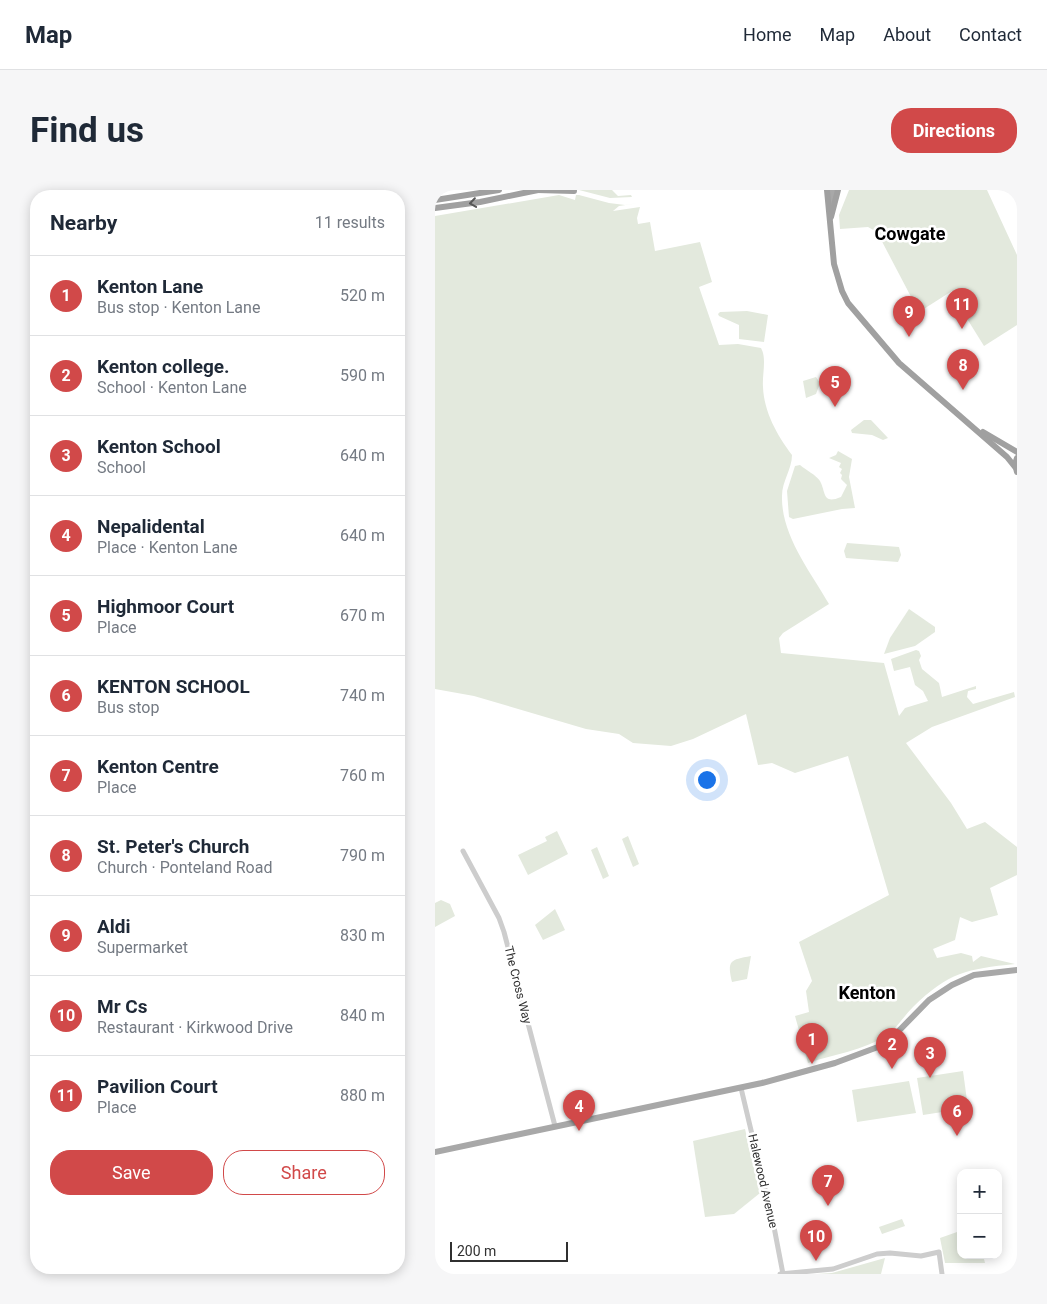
<!DOCTYPE html>
<html lang="en">
<head>
<meta charset="utf-8">
<style>
	:root { --surface:#fff; --page:#f6f6f7; --text:#1f2937; --muted:#747a83; --line:#e0e1e3; --accent:#d14949 }
	body { margin:0; font-family:Roboto,sans-serif; background:var(--page); color:var(--text) }
	.controls { position:absolute; right:15px; bottom:15px; display:grid; overflow:hidden; border-radius:10px; box-shadow:0 2px 12px #0003 }
	.controls button { width:45px; height:45px; display:grid; place-items:center; padding:0; border:0; border-bottom:1px solid var(--line); background:var(--surface); color:var(--text); font:25px sans-serif }
	.scale { position:absolute; left:15px; bottom:12px; width:118px; box-sizing:border-box; padding-left:5px; border:2px solid #303030; border-top:0; font-size:14px; line-height:18px; white-space:nowrap; color:#303030; -webkit-text-stroke:4px #fff; paint-order:stroke }
	.you { position:absolute; left:271px; top:589px; width:18px; height:18px; margin:-12px; border:4px solid #fff; border-radius:50%; background:#1a73e8; box-shadow:0 0 0 8px #1a73e833 }
	.badge { display:grid; place-items:center; width:32px; height:32px; border-radius:50%; background:var(--accent); color:#fff; font-size:16px; font-weight:700 }
	.pin { position:absolute; translate:-50% -41px; filter:drop-shadow(0 1px 2px #0008) }
	.pin::after { content:''; position:absolute; top:26px; width:18px; height:15px; background:inherit; clip-path:polygon(0 0,100% 0,50% 100%) }
	.list { margin:0; padding:0; list-style:none }
	h2 { display:flex; justify-content:space-between; align-items:center; height:65px; margin:0; padding:0 20px; font-size:21px }
	h2 small { font-size:16px; font-weight:400; color:var(--muted) }
	.list li { display:grid; grid-template-columns:32px 1fr auto; gap:15px; align-items:center; box-sizing:border-box; height:80px; padding:0 20px; border-top:1px solid var(--line) }
	.list b { display:block; font-size:19px; white-space:nowrap }
	.list p { margin:0; font-size:16px; white-space:nowrap; color:var(--muted) }
	.list em { font-size:16px; font-style:normal; color:var(--muted) }
	.actions { display:flex; gap:10px; padding:15px 20px }
	.actions a { flex:1; padding:11px 0; border:1px solid var(--accent); border-radius:20px; text-align:center; font-size:18px; color:var(--accent) }
	.actions .main { background:var(--accent); color:#fff }
	.map { position:relative; flex:none; width:582px; height:1084px; overflow:hidden; border-radius:20px }
	header { display:flex; align-items:center; gap:30px; box-sizing:border-box; height:70px; padding:0 25px; background:var(--surface); border-bottom:1px solid var(--line) }
	header strong { font-size:24px }
	nav { display:flex; gap:28px; margin-inline-start:auto; font-size:18px }
	.intro { display:flex; align-items:center; justify-content:space-between; box-sizing:border-box; height:120px; padding:0 30px }
	h1 { margin:0; font-size:35px }
	.button { padding:12px 22px; border-radius:20px; background:var(--accent); color:#fff; font-size:18px; font-weight:700 }
	main { display:flex; gap:30px; padding:0 30px }
	aside { flex:1; background:var(--surface); border-radius:20px; box-shadow:0 2px 12px #0003 }
	.map>svg:first-child { display:block }
</style>
</head>
<body>
<header>
<strong>Map</strong>
<nav><a>Home</a><a>Map</a><a>About</a><a>Contact</a></nav>
</header>
<div class="intro"><h1>Find us</h1><a class="button">Directions</a></div>
<main>
<aside>
<h2>Nearby<small>11 results</small></h2>
<ul class="list">
<li><span class="badge">1</span><div><b>Kenton Lane</b><p>Bus stop · Kenton Lane</p></div><em>520 m</em></li>
<li><span class="badge">2</span><div><b>Kenton college.</b><p>School · Kenton Lane</p></div><em>590 m</em></li>
<li><span class="badge">3</span><div><b>Kenton School</b><p>School</p></div><em>640 m</em></li>
<li><span class="badge">4</span><div><b>Nepalidental</b><p>Place · Kenton Lane</p></div><em>640 m</em></li>
<li><span class="badge">5</span><div><b>Highmoor Court</b><p>Place</p></div><em>670 m</em></li>
<li><span class="badge">6</span><div><b>KENTON SCHOOL</b><p>Bus stop</p></div><em>740 m</em></li>
<li><span class="badge">7</span><div><b>Kenton Centre</b><p>Place</p></div><em>760 m</em></li>
<li><span class="badge">8</span><div><b>St. Peter's Church</b><p>Church · Ponteland Road</p></div><em>790 m</em></li>
<li><span class="badge">9</span><div><b>Aldi</b><p>Supermarket</p></div><em>830 m</em></li>
<li><span class="badge">10</span><div><b>Mr Cs</b><p>Restaurant · Kirkwood Drive</p></div><em>840 m</em></li>
<li><span class="badge">11</span><div><b>Pavilion Court</b><p>Place</p></div><em>880 m</em></li>
</ul>
<div class="actions"><a class="main">Save</a><a>Share</a></div>
</aside>
<div class="map">
<svg width="582" height="1084" viewBox="0 0 582 1084">
	<rect width="100%" height="100%" fill="#fff"/>
	<g fill="#e3e9dd">
		<path d="M 144,0 L 177,0 L 183,6 L 196,5 L 197,7 L 175,8 Z"/>
		<path d="M 414,0 L 552,0 L 582,65 L 582,135 L 549,156 L 521,111 L 522,108 L 517,101 L 484,122 L 442,42 L 433,37 L 405,39 L 404,25 Z"/>
		<path d="M 124,5 L 140,10 L 141,5 L 144,5 L 174,13 L 190,15 L 204,13 L 184,16 L 178,21 L 205,17 L 202,28 L 203,34 L 215,32 L 220,61 L 265,52 L 277,92 L 264,97 L 284,155 L 303,154 L 326,158 C 332,168 327,185 328,197 C 329,222 342,245 357,265 C 357,279 347,291 347,306 C 346,345 375,381 394,414 L 348,443 L 344,448 L 346,463 L 449,473 L 464,526 L 470,518 L 493,511 L 488,501 L 480,495 L 475,477 L 459,481 L 456,469 L 481,460 L 484,461 L 486,466 L 484,470 L 487,479 L 504,493 L 507,507 L 541,496 L 541,499 L 533,501 L 532,507 L 538,514 L 579,502 L 580,507 L 497,537 L 471,553 L 516,613 L 532,639 L 550,632 L 582,657 L 582,685 L 555,698 L 563,725 L 537,732 L 525,727 L 520,750 L 498,759 L 502,768 L 526,763 L 537,766 L 538,772 L 546,766 L 580,774 C 532,779 514,782 478,817 C 471,824 465,833 458,840 C 435,860 402,863 373,873 L 360,826 L 374,822 L 371,801 L 377,791 L 364,752 L 454,705 L 413,566 L 360,583 L 337,573 L 323,575 L 311,524 L 258,549 L 236,556 L 198,553 L 184,544 L 151,539 L 39,506 L 0,499 L 0,26 Z"/>
		<path d="M 312,121 L 333,125 L 329,152 L 304,149 L 304,135 L 284,126 L 283,124 L 285,122 Z"/>
		<path d="M 381,187 L 385,193 L 381,204 L 371,208 L 368,191 Z"/>
		<path d="M 429,230 L 436,230 L 453,248 L 448,250 L 437,245 L 417,243 L 416,240 Z"/>
		<path d="M 403,261 L 417,269 L 414,287 L 420,318 L 407,319 L 358,329 L 354,327 L 352,301 L 360,276 L 365,275 C 371,280 381,285 385,291 C 391,302 387,315 406,307 L 412,295 L 406,289 L 407,285 L 405,283 L 407,279 L 404,277 L 406,273 L 394,268 L 401,265 Z"/>
		<path d="M 412,353 L 464,357 L 466,365 L 463,372 L 411,368 L 409,361 Z"/>
		<path d="M 474,419 L 500,437 L 500,442 L 480,456 L 449,464 L 455,448 Z"/>
		<path d="M 122,641 L 133,664 L 93,685 L 83,665 L 112,651 L 110,647 Z"/>
		<path d="M 193,646 L 204,674 L 198,677 L 187,649 Z"/>
		<path d="M 162,657 L 174,686 L 168,689 L 156,660 Z"/>
		<path d="M 6,710 L 15,714 L 20,726 L 0,737 L 0,713 Z"/>
		<path d="M 120,719 L 130,740 L 108,750 L 100,735 Z"/>
		<path d="M 316,766 L 312,789 L 297,792 C 292,770 295,770 316,766 Z"/>
		<path d="M 528,881 L 533,918 L 488,925 L 482,888 Z"/>
		<path d="M 474,891 L 481,923 L 422,932 L 417,900 Z"/>
		<path d="M 310,939 L 325,1003 L 299,1024 L 270,1027 L 258,951 Z"/>
		<path d="M 467,1029 L 470,1036 L 447,1044 L 444,1037 Z"/>
		<path d="M 526,1038 L 526,1065 L 548,1065 L 550,1073 L 510,1073 L 505,1048 L 522,1042 Z"/>
		<path d="M 450,1068 L 446,1084 L 382,1084 L 397,1083 Z"/>
	</g>
	<g fill="none" stroke-linecap="round" stroke-linejoin="round">
		<g stroke="#cdcdcd" stroke-width="5">
			<path d="M 28,661 L 64,728 L 69,742 L 120,936"/>
			<path d="M 306,898 L 339,1037 L 348,1084"/>
			<path d="M 345,1084 L 398,1079 L 442,1064 L 455,1063 L 486,1066 L 504,1062 L 507,1084"/>
		</g>
		<g stroke="#a8a8a8" stroke-width="6">
			<path d="M 397,13 L 397,0"/>
			<path d="M 0,962 L 327,893 L 400,873 L 451,854 L 494,810 L 517,795 L 539,785 L 582,780"/>
		</g>
		<g stroke="#a0a0a0" stroke-width="6">
			<path d="M 102,0 L 139,1"/>
			<path d="M 392,0 L 399,74 L 407,101 L 413,113 L 464,173 L 572,267 L 580,277"/>
			<path d="M 0,10 L 64,0"/>
			<path d="M 0,18 L 45,12 L 103,0"/>
			<path d="M 396,27 L 403,0"/>
			<path d="M 548,242 L 582,262"/>
			<path d="M 582,268 L 580,274 L 582,282"/>
		</g>
	</g>
	<defs><path id="oneway-chevron" d="M-2-3.5L2.5 0L-2 3.5" fill="none" stroke-width="1.6" stroke-linecap="round" stroke-linejoin="round" transform="scale(1.25)"/></defs>
	<use stroke="#575757" href="#oneway-chevron" transform="translate(38 13) rotate(172)"/>
	<g text-anchor="middle" dominant-baseline="central" stroke-width="5" stroke-linejoin="round" paint-order="stroke">
		<g font-size="12" fill="#303030" stroke="#fff">
			<text transform="translate(83 795) rotate(76)">The Cross Way</text>
			<text transform="translate(328 991) rotate(77)">Halewood Avenue</text>
		</g>
		<g font-size="18" font-weight="bold" fill="#000" stroke="#fff">
			<text x="475" y="43">Cowgate</text>
			<text x="432" y="802">Kenton</text>
		</g>
	</g>
</svg>
<div class="controls">
<button>+</button>
<button>−</button>
</div>
<div class="scale">200 m</div>
<div class="you"></div>
<div class="pin badge" style="left:377px;top:874px">1</div>
<div class="pin badge" style="left:457px;top:879px">2</div>
<div class="pin badge" style="left:495px;top:888px">3</div>
<div class="pin badge" style="left:144px;top:941px">4</div>
<div class="pin badge" style="left:400px;top:217px">5</div>
<div class="pin badge" style="left:522px;top:946px">6</div>
<div class="pin badge" style="left:393px;top:1016px">7</div>
<div class="pin badge" style="left:528px;top:200px">8</div>
<div class="pin badge" style="left:474px;top:147px">9</div>
<div class="pin badge" style="left:381px;top:1071px">10</div>
<div class="pin badge" style="left:527px;top:139px">11</div>
</div>
</main>
</body>
</html>
